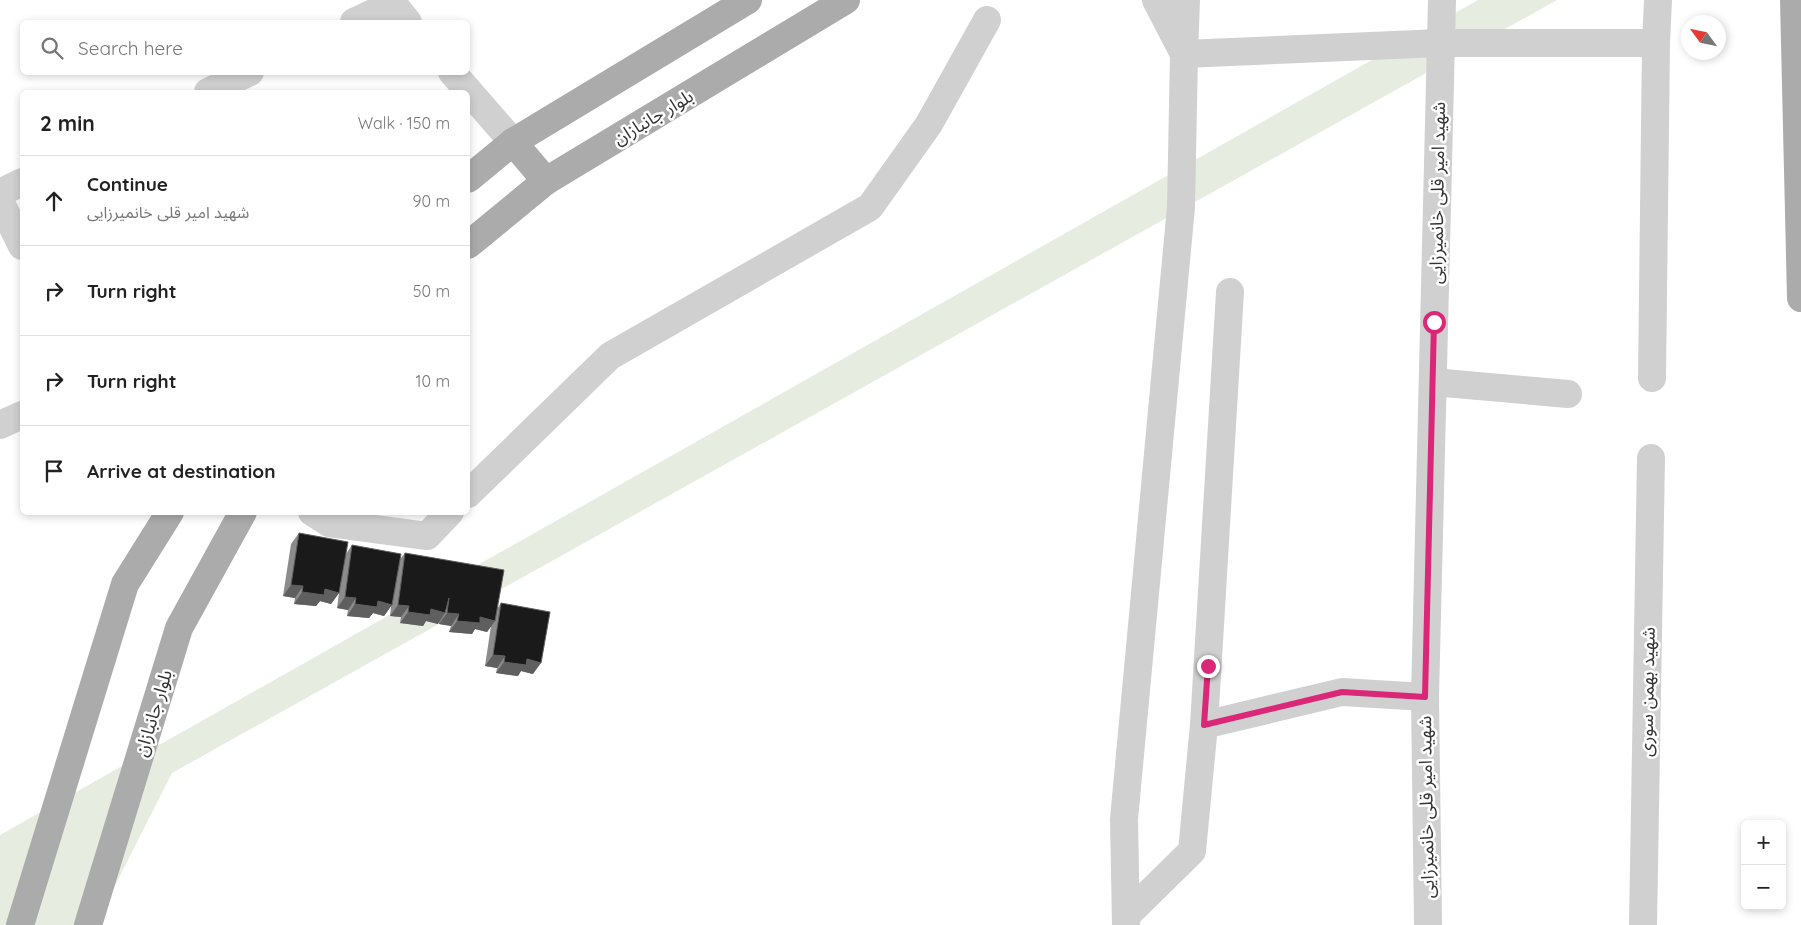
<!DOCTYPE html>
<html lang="en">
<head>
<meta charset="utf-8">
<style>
	:root { --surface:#fff; --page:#f6f6f6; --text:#222; --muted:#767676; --line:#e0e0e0 }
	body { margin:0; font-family:Quicksand,"Noto Sans Arabic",sans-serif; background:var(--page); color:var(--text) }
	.controls { position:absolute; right:15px; bottom:15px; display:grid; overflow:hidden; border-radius:8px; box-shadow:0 2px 8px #0003 }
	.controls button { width:45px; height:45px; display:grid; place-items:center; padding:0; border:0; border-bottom:1px solid var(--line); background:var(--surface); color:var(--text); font:25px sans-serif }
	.compass { position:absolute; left:1681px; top:15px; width:45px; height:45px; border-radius:50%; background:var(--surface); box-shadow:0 2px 8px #0003; rotate:303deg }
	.stop { position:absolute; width:15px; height:15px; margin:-11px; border:4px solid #db2777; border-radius:50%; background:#fff }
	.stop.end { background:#db2777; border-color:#fff; box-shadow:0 1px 5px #0008 }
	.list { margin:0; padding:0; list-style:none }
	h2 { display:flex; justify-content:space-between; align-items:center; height:65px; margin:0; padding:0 20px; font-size:21px }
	h2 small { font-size:16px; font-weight:400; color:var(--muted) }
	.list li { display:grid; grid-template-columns:32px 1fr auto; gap:15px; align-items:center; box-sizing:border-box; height:90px; padding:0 20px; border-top:1px solid var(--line) }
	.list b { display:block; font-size:19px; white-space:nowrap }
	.list p { margin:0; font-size:16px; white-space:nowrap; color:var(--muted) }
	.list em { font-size:16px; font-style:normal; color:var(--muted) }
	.icon { flex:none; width:28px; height:28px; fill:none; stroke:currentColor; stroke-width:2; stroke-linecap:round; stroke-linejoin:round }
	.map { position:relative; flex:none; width:1801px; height:925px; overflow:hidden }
	.search { position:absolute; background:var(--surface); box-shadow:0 2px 8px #0003; left:20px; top:20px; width:450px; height:55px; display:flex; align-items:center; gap:12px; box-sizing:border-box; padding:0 18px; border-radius:8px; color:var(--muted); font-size:19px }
	.panel { position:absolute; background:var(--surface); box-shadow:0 2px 8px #0003; left:20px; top:90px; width:450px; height:425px; border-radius:8px }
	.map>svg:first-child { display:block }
</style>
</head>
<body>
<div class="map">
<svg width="1801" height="925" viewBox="0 0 1801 925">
	<rect width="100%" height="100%" fill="#fff"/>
	<path fill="#e6ecdf" d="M 1478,0 L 1557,0 L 172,773 L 95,925 L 0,925 L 0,835 Z"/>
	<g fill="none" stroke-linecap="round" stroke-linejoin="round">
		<g stroke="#d0d0d0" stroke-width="28">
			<path d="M 390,0 L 408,22"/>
			<path d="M 1156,0 L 1184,54 L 1186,0"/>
			<path d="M 354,22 L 392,4"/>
			<path d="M 452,72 L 513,142"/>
			<path d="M 208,92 L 250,72"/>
			<path d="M 0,193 L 22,182"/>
			<path d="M 0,201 L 22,246"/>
			<path d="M 1652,378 L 1656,43 L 1658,0"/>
			<path d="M 1433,382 L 1568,394"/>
			<path d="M 0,425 L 22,415"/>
			<path d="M 468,494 L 610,356 L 870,207 L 929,124 L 987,20"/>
			<path d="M 312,512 L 329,523 L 427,536 L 450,512"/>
			<path d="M 1204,725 L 1230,292"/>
			<path d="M 1126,916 L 1192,851 L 1204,725 L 1342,692 L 1425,697"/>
			<path d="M 1126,925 L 1124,819 L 1181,207 L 1184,54 L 1441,43 L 1656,43"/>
			<path d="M 1428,925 L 1425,697 L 1442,0"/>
			<path d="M 1643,925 L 1651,458"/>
		</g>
		<g stroke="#ababab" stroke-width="28">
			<path d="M 1794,0 L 1801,298"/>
			<path d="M 513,142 L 546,181"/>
			<path d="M 468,179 L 513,142 L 748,0"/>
			<path d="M 468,245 L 546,181 L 846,0"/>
			<path d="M 20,925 L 125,584 L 170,512"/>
			<path d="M 88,925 L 179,628 L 243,512"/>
		</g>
	</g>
	<path fill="#8c8c8c" d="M 299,533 L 346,554 L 352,545 L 400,559 L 405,553 L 497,609 L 501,603 L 533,674 L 521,671 L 518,676 L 496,673 L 497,668 L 485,666 L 491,626 L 487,632 L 475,629 L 472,634 L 449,632 L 451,626 L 439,624 L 439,621 L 438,624 L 426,621 L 423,626 L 400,623 L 401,617 L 390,616 L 391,606 L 384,616 L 373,613 L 369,618 L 347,616 L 348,610 L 337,608 L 339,593 L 331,604 L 320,601 L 316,606 L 294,604 L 295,598 L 283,596 L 291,544 Z"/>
	<g fill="#5f5f5f">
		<path d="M 291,585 L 303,586 L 295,598 L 283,596 Z"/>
		<path d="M 325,589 L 339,593 L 331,604 L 320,601 L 316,606 L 294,604 L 302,592 Z"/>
		<path d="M 345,597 L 356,598 L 348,610 L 337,608 Z"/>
		<path d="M 378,601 L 392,605 L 384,616 L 373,613 L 369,618 L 347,616 L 355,604 Z"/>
		<path d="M 398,605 L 409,606 L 401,617 L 390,616 Z"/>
		<path d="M 431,609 L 445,613 L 438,624 L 426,621 L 423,626 L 400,623 L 408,612 Z"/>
		<path d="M 447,613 L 459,614 L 451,626 L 439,624 Z"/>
		<path d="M 480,617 L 495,621 L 487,632 L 475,629 L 472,634 L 449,632 L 457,621 Z"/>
		<path d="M 493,655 L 505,656 L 497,668 L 485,666 Z"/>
		<path d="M 527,659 L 541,663 L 533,674 L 521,671 L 518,676 L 496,673 L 504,662 Z"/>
	</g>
	<g fill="#1a1a1a" stroke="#5f5f5f">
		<path d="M 299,533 L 348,542 L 339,593 L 325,589 L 324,595 L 302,592 L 303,586 L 291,585 Z"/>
		<path d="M 352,545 L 401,554 L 392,605 L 378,601 L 377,607 L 355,604 L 356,598 L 345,597 Z"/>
		<path d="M 405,553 L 504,570 L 495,621 L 480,617 L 480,623 L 457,621 L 459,614 L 447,613 L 449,598 L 445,613 L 431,609 L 430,615 L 408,612 L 409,606 L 398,605 Z"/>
		<path d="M 501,603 L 550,612 L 541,663 L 527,659 L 526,665 L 504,662 L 505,656 L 493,655 Z"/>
	</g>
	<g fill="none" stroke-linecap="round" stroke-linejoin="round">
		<path stroke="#db2777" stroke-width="6" d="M 1208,666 L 1204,725 L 1342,692 L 1425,697 L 1434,322"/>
	</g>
	<g text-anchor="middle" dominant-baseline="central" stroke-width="5" stroke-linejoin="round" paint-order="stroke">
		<g font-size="18" fill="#333" stroke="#fff">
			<text transform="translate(653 117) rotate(-31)">بلوار جانبازان</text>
			<text transform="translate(1437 193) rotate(-89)">شهید امیر قلی خانمیرزایی</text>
			<text transform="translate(1647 692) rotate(-89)">شهید بهمن سوری</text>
			<text transform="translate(153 713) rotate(-73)">بلوار جانبازان</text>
			<text transform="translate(1426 807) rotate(-91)">شهید امیر قلی خانمیرزایی</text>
		</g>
	</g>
</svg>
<div class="controls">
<button>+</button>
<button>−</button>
</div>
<svg class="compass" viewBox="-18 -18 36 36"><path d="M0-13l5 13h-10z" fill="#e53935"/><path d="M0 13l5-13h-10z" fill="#767676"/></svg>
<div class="stop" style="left:1434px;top:322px"></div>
<div class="stop end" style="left:1208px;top:666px"></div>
<div class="search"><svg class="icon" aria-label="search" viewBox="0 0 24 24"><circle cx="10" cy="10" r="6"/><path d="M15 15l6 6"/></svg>Search here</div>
<section class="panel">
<h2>2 min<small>Walk · 150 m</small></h2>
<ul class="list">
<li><svg class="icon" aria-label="ahead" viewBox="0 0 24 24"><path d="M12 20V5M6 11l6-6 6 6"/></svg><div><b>Continue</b><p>شهید امیر قلی خانمیرزایی</p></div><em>90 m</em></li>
<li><svg class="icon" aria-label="right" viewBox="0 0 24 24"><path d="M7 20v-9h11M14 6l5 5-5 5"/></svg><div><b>Turn right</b></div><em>50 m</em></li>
<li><svg class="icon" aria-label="right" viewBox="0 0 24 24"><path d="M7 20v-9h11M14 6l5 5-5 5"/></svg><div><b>Turn right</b></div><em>10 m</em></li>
<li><svg class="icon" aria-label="arrive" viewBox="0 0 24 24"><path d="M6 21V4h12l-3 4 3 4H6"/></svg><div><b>Arrive at destination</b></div></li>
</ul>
</section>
</div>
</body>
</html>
